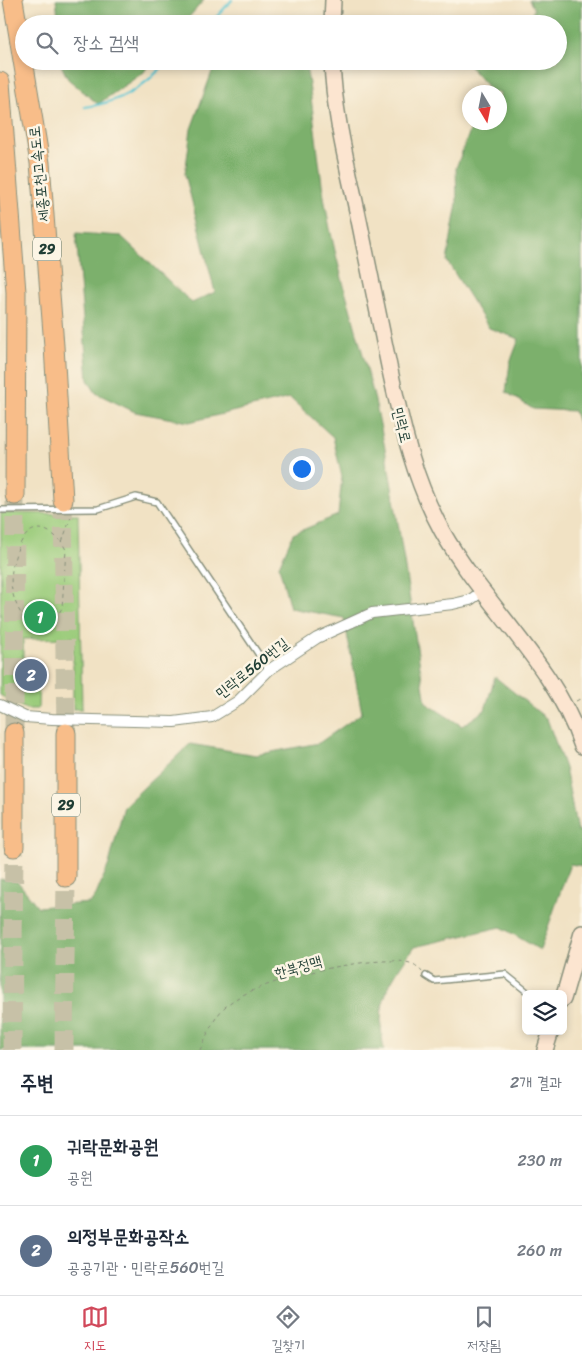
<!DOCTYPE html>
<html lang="ko">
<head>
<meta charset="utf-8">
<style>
	:root { --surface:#fff; --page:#f2f2f3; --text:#1f2937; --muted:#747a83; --line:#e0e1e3; --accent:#d1495b }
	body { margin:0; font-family:Sriracha,"Poor Story",sans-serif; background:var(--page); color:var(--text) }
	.controls { position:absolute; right:15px; bottom:15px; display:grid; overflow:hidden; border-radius:8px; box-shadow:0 2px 8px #0003 }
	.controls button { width:45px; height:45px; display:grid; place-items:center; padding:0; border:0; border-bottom:1px solid var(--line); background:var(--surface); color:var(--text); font:25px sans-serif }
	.compass { position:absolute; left:462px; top:85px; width:45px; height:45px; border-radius:50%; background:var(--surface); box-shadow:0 2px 8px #0003; rotate:170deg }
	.you { position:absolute; left:301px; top:468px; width:18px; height:18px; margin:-12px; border:4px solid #fff; border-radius:50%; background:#1a73e8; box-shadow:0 0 0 8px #1a73e833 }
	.badge { display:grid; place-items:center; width:32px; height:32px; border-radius:50%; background:var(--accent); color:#fff; font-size:16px; font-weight:700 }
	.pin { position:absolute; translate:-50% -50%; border:2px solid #fff; box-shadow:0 1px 5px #0006 }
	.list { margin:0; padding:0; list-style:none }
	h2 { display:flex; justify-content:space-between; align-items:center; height:65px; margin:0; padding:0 20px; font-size:21px }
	h2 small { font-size:16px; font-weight:400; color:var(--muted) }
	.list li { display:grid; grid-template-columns:32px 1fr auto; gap:15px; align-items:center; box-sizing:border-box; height:90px; padding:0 20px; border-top:1px solid var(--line) }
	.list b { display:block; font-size:19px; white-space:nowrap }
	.list p { margin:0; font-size:16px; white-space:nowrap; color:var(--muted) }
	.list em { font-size:16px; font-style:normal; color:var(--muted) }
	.icon { flex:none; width:28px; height:28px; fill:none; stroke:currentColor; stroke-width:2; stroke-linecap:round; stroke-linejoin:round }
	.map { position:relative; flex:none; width:582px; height:1050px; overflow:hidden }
	.search { position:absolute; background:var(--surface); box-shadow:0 2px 8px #0003; left:15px; right:15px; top:15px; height:55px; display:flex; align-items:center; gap:12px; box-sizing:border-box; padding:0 18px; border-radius:28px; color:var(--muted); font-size:19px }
	.sheet { height:245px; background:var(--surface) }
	nav { display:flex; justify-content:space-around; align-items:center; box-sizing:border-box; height:70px; border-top:1px solid var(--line); background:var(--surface); font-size:14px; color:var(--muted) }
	nav a { display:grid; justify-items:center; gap:2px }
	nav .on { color:var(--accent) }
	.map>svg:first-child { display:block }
</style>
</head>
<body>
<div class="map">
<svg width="582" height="1050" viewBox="0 0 582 1050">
	<rect width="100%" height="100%" fill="#fcf5e5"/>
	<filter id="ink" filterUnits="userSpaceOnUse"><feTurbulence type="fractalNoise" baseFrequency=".02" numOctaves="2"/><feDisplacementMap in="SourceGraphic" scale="10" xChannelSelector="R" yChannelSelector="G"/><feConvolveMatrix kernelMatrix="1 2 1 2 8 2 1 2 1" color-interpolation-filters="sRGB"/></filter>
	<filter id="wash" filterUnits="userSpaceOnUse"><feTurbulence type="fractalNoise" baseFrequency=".0096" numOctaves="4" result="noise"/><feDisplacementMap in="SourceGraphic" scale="20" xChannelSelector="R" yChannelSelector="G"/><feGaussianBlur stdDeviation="1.12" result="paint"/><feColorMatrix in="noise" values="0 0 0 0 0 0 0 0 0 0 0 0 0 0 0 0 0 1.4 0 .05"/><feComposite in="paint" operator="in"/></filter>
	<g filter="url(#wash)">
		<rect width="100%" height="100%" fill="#f1e2c4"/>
		<path fill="#9bcc7c" stroke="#5d8458" d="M 1,513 L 78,514 L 82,709 L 73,709 L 73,638 L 23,639 L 23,663 L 39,663 L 38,709 L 26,709 L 0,695 Z"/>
		<g fill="#7cb06c" stroke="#4e7650">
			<path d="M 56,0 L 204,0 L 183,24 L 59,24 Z"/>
			<path d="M 529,0 L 582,0 L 582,435 L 574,411 L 533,409 L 506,392 L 510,363 L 519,339 L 489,328 L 447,261 L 457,203 L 456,168 L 473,123 L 500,122 L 500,92 L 492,92 L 465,61 L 558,61 L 558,24 L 528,24 L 534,9 Z"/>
			<path d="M 59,61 L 151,61 L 144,72 L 98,104 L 68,79 Z"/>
			<path d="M 216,61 L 305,61 C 314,108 317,156 325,203 C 337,272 360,337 376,405 C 398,504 409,604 426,703 L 462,726 L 485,710 L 495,677 L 547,719 L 565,768 L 577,831 L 582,831 L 582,866 L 570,864 L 540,950 L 501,927 L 414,947 C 387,985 375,1002 384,1050 L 0,1050 L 0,879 L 18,882 L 38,907 L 90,903 L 96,895 L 109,864 L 124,806 L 190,744 L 256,755 L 319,743 L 362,713 L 344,618 L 290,608 L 279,566 L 293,534 L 338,515 L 342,477 L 333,437 L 290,398 L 189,422 L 135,412 L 96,393 L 88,380 L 76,233 L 121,236 L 192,303 L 215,292 L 185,174 L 191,129 Z"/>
		</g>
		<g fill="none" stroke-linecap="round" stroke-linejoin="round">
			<g stroke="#5ac6d3" stroke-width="2.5">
				<path d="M 210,24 L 232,0"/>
				<path d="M 85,107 C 122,102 143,88 168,61"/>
			</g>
		</g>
		<g id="blocks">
			<path fill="#b19bd4" d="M 25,663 L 38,663 L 38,687 L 24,687 Z"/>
		</g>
	</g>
	<g filter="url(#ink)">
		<use href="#blocks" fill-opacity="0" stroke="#88907c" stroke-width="1"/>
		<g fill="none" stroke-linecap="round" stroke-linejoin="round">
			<g stroke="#c7c1a7" stroke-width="19" stroke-dasharray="19 9" stroke-linecap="butt">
				<path d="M 63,500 L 66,733"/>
				<path d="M 14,733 L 15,495"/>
				<path d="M 12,1050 L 14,847"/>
				<path d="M 64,1050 L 66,877"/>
			</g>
			<defs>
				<g id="service">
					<path d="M 0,510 L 98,509 L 136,497 L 157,502 L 269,670"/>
					<path d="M 426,976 L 434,981 L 505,974 L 530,994"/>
				</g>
				<path id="minor" d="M 0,705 L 25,717 L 52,719 L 174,722 L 212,717 L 238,701 L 269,670 L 317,638 L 372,613 L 453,604 L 470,600 L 484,590"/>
				<g id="secondary">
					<path d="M 332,24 L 333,0"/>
					<path d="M 332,61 C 334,121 352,182 363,240 C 372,282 380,324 389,366 C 402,425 413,478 442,531 C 484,606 554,663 582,746"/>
					<path d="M 563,999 L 582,933"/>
					<path d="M 545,1050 L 551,1031"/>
				</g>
				<g id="motorway">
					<path d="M 13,0 L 40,163 L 54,346 L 63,500"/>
					<path d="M 0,82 L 16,292 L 15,495"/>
					<path d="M 14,847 L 14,733"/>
					<path d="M 66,877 L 66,733"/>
				</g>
			</defs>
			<use href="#service" stroke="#88907c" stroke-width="8"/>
			<use href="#minor" stroke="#88907c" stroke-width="12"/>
			<use href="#secondary" stroke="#88907c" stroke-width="18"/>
			<use href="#motorway" stroke="#88907c" stroke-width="21"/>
			<g stroke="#88907c" stroke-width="1" stroke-dasharray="4 4" stroke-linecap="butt">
				<path d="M 62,542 C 55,536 48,529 39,529 C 18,528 8,574 12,590 C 15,605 22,617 31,628 L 58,615 L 62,608 L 66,550 L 62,542 L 71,517"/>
				<path d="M 31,629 L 32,638"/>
				<path d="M 576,701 L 582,698"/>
				<path d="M 200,1050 C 208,1033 215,1013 231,1002 C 260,980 375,953 410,963 C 415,964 419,968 422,972"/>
			</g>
			<use href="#service" stroke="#fff" stroke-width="5"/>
			<use href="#minor" stroke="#fff" stroke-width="10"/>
			<use href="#secondary" stroke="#fce5d0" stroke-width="15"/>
			<use href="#motorway" stroke="#f8bd89" stroke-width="19"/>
		</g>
	</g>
	<g text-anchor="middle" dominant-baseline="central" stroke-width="5" stroke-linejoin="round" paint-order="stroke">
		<g fill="#fcf5e5" stroke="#617469" stroke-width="1">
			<rect x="33" y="237.5" width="28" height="23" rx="4"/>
			<rect x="52" y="793.5" width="28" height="23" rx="4"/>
		</g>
		<g font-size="14" font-weight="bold" fill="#1f3d34">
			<text x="47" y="249">29</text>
			<text x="66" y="805">29</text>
		</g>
		<g font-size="15" fill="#1f3d34" stroke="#fcf5e5">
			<text transform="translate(39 174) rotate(-96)">세종포천고속도로</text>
			<text transform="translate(402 425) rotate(76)">민락로</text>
			<text transform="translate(252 668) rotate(-38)">민락로560번길</text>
			<text transform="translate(298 967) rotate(-16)">한북정맥</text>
		</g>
	</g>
</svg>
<div class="controls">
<button><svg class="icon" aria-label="layers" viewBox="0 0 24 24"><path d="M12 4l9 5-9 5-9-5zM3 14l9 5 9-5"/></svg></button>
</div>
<svg class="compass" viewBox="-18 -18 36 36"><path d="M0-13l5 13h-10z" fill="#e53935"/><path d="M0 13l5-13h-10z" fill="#747a83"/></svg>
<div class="you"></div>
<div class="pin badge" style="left:40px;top:617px;background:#2e9e5b">1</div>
<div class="pin badge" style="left:31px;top:675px;background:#5c6f8a">2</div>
<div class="search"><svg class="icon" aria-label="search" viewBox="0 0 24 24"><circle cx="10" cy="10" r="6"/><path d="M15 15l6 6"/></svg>장소 검색</div>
</div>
<section class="sheet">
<h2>주변<small>2개 결과</small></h2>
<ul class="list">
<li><span class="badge" style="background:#2e9e5b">1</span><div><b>귀락문화공원</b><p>공원</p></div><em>230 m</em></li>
<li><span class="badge" style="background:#5c6f8a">2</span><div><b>의정부문화공작소</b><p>공공기관 · 민락로560번길</p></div><em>260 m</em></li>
</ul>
</section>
<nav>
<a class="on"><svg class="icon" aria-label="map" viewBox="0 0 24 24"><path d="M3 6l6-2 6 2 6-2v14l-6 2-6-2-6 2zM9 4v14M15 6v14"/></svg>지도</a>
<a><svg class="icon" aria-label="directions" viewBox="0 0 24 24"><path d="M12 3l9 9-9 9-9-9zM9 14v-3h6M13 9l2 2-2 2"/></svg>길찾기</a>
<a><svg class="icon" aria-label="saved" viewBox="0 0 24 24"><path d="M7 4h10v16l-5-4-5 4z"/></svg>저장됨</a>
</nav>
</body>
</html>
